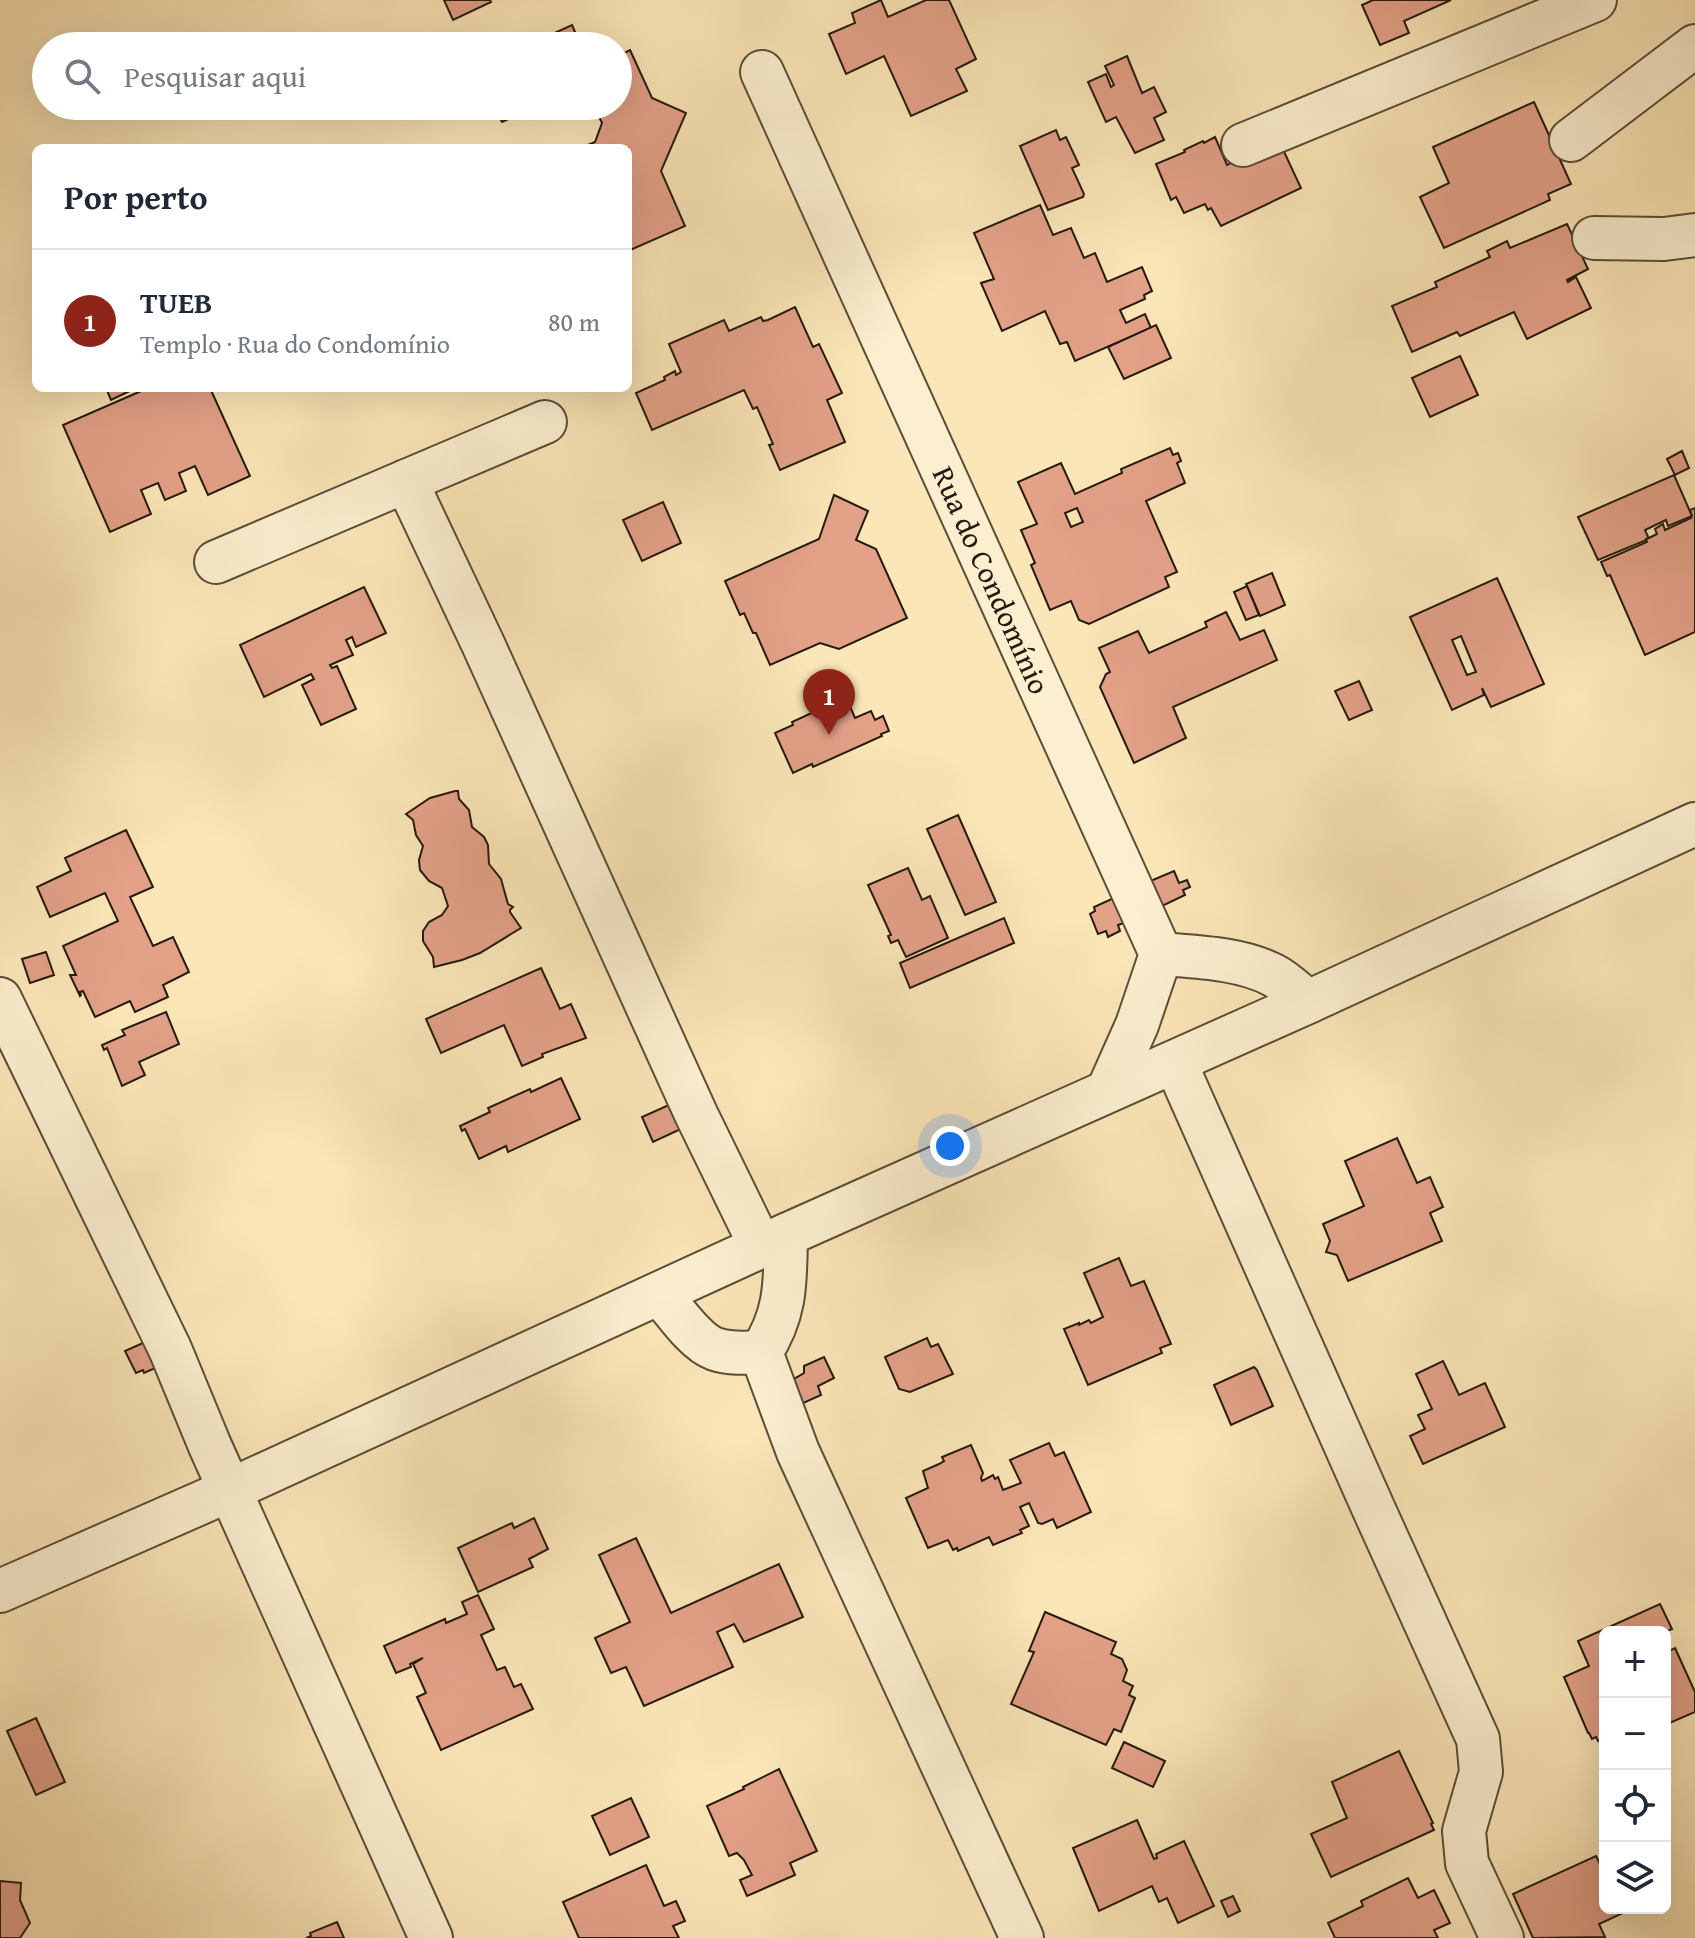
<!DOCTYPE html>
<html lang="pt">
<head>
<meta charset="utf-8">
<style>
	:root { --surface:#fff; --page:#f6f6f7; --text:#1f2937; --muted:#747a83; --line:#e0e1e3; --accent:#8f2418 }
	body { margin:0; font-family:"Gentium Book Plus",serif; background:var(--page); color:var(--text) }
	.controls { position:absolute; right:24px; bottom:24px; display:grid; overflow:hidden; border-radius:12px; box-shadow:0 8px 32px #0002 }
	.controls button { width:72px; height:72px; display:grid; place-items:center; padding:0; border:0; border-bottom:2px solid var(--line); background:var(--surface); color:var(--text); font:40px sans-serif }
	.you { position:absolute; left:950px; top:1146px; width:28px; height:28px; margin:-20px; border:6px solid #fff; border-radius:50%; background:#1a73e8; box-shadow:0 0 0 12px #1a73e833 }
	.badge { display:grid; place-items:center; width:52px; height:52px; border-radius:50%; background:var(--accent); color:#fff; font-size:26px; font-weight:700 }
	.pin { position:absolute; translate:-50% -66px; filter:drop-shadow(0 2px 4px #0008) }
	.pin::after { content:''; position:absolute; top:42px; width:28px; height:24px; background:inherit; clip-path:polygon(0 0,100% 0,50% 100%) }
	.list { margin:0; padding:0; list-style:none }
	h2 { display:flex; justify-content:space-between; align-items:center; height:104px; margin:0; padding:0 32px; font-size:34px }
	h2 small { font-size:26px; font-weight:400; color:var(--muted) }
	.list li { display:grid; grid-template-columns:52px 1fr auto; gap:24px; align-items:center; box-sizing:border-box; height:144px; padding:0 32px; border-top:2px solid var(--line) }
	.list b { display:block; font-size:30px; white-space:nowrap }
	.list p { margin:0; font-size:26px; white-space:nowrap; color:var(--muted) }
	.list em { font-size:26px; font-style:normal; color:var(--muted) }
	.icon { flex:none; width:44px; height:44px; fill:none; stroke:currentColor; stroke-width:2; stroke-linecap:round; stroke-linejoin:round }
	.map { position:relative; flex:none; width:1695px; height:1938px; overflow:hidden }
	.search { position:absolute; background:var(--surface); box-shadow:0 8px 32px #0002; left:32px; top:32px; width:600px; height:88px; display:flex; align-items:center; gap:20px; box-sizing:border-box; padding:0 28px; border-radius:44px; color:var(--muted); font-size:30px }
	.panel { position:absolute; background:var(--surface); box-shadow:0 8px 32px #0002; left:32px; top:144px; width:600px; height:248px; border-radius:12px }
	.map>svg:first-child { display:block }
</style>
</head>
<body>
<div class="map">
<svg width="1695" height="1938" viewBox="0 0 1695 1938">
	<rect width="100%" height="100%" fill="#fbe6b7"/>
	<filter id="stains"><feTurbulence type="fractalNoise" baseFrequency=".0025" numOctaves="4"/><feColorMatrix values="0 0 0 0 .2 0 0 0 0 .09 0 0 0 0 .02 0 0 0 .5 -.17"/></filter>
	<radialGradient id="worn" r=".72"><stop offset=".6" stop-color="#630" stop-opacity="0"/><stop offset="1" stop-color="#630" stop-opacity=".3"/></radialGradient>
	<g fill="#e3a188" stroke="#251a0f" stroke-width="2" fill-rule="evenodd">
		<path d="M 444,0 L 490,0 L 491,2 L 453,20 Z"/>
		<path d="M 881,0 L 888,17 L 926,0 L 949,0 L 976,59 L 956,69 L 967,91 L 911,116 L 884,56 L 846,74 L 829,34 L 855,23 L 852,13 Z"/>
		<path d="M 1373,0 L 1451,0 L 1404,21 L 1409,33 L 1380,45 L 1362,5 Z"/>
		<path d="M 572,25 L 581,46 L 526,46 Z"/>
		<path d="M 630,50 L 652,98 L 686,113 L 661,171 L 685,226 L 628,251 L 628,148 L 581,148 L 595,142 L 602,123 L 594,106 L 618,106 L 618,56 Z"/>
		<path d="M 1127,56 L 1142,93 L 1154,87 L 1166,112 L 1154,118 L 1164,140 L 1135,153 L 1116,117 L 1106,122 L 1088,82 L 1106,74 L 1111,87 L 1114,85 L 1105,66 Z"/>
		<path d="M 1534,102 L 1571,184 L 1548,194 L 1550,200 L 1444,248 L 1420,197 L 1449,183 L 1433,147 Z"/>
		<path d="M 494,106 L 537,106 L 502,122 Z"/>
		<path d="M 1056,130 L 1060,140 L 1066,137 L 1079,165 L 1072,168 L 1084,194 L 1083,197 L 1048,210 L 1020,146 Z"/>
		<path d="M 1215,137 L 1227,165 L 1279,141 L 1301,188 L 1221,226 L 1211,208 L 1208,210 L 1205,204 L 1184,213 L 1176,197 L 1171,200 L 1156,164 L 1185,152 L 1184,150 L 1203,141 L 1204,143 Z"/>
		<path d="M 1040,205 L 1053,235 L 1071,228 L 1084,258 L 1095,253 L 1107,282 L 1142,267 L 1152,291 L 1144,295 L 1145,299 L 1120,310 L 1126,323 L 1145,314 L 1151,328 L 1075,361 L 1067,342 L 1060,344 L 1045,311 L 1002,331 L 981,283 L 994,279 L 974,233 Z"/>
		<path d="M 1567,224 L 1588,269 L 1567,280 L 1568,282 L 1576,277 L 1591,308 L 1527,339 L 1514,312 L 1460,336 L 1457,332 L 1412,352 L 1392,306 L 1437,287 L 1435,282 L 1490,257 L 1487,251 L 1507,241 L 1510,248 Z"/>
		<path d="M 795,307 L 813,347 L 819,344 L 842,393 L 827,400 L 845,442 L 780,470 L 769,445 L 773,444 L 757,407 L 753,409 L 744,390 L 652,430 L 636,393 L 665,380 L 664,377 L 675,371 L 676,375 L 681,372 L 669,344 L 724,320 L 729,331 L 761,317 L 763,321 L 768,320 Z"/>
		<path d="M 1156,325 L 1171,358 L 1124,379 L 1108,347 Z"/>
		<path d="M 1460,356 L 1478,395 L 1430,417 L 1412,378 Z"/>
		<path d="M 106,388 L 136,388 L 111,400 Z"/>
		<path d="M 148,388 L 210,388 L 250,476 L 208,495 L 195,466 L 179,473 L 186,491 L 165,500 L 158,483 L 141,490 L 151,514 L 110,532 L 63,425 Z"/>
		<path d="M 1170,448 L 1173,455 L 1178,453 L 1181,461 L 1177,463 L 1185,483 L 1146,501 L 1177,572 L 1165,577 L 1169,587 L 1089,624 L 1079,620 L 1071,601 L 1050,610 L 1031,565 L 1035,563 L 1021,530 L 1037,524 L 1018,482 L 1061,463 L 1075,494 L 1122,473 L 1121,469 ZM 1077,508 L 1083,522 L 1071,527 L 1065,513 Z"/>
		<path d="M 1682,451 L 1689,468 L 1675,475 L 1667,459 Z"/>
		<path d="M 1674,475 L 1692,516 L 1668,526 L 1666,520 L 1645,530 L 1649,539 L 1598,560 L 1578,517 Z"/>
		<path d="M 834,495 L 868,511 L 856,540 L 876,549 L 907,618 L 839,649 L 820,643 L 770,665 L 756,633 L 753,633 L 744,613 L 740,615 L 725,581 L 819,539 Z"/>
		<path d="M 663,502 L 681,543 L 642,561 L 623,520 Z"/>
		<path d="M 1695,508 L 1695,632 L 1645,655 L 1610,575 L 1607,576 L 1601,562 L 1647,542 L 1646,539 L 1649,538 L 1657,534 L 1655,529 L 1663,524 L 1665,530 L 1691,518 L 1692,516 L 1690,510 Z"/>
		<path d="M 1272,573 L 1285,605 L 1260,616 L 1246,584 Z"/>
		<path d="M 1497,578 L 1544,684 L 1491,707 L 1482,688 L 1484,695 L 1452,710 L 1410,617 ZM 1461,636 L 1476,672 L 1467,675 L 1452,640 Z"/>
		<path d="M 1247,586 L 1259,615 L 1246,620 L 1234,592 Z"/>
		<path d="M 364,587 L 386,633 L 356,647 L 352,637 L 346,640 L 353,655 L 330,665 L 332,668 L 337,666 L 356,709 L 321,725 L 302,685 L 314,679 L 311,674 L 264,697 L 240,645 Z"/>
		<path d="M 1226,612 L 1240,640 L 1264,630 L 1277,660 L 1173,707 L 1186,738 L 1134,763 L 1100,687 L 1106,674 L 1110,672 L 1099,648 L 1138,631 L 1149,653 L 1207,627 L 1205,622 Z"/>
		<path d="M 1359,681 L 1372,710 L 1349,720 L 1335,691 Z"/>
		<path d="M 846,697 L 855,718 L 871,711 L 875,720 L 883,716 L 889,731 L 881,734 L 882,736 L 813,767 L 812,764 L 793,773 L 775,733 L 793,725 L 792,722 Z"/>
		<path d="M 455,791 L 458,791 L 459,799 L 469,810 L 472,827 L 484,837 L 488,845 L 489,864 L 501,879 L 508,904 L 513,907 L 510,910 L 510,912 L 521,928 L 480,953 L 462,960 L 434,967 L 433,957 L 423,941 L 423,931 L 429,922 L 442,915 L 448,906 L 442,888 L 429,881 L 420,870 L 419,860 L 423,846 L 416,835 L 413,820 L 406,814 L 430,798 Z"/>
		<path d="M 958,815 L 996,902 L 965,915 L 927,829 Z"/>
		<path d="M 126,830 L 153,887 L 130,897 L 153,946 L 173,937 L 189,972 L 163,985 L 168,997 L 135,1012 L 130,1001 L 95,1017 L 83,991 L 80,992 L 81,995 L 80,996 L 70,975 L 76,975 L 63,946 L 118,921 L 105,893 L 50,917 L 37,887 L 71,871 L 65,858 Z"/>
		<path d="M 908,868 L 922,900 L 930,896 L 948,938 L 906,957 L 898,940 L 891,943 L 888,936 L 891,935 L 868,885 Z"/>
		<path d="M 1174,871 L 1179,883 L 1187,880 L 1190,887 L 1183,890 L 1185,895 L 1160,907 L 1148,882 Z"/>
		<path d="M 1116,897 L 1127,922 L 1118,925 L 1120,931 L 1108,937 L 1106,931 L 1098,934 L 1090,914 L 1095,911 L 1094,907 Z"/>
		<path d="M 1004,918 L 1014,943 L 910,988 L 900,963 Z"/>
		<path d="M 46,952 L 54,975 L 30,983 L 22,959 Z"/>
		<path d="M 541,968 L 560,1009 L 571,1004 L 586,1038 L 542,1054 L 543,1057 L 522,1066 L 504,1025 L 441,1053 L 426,1019 Z"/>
		<path d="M 166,1012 L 179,1044 L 139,1062 L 145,1075 L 122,1086 L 107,1048 L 104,1050 L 102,1045 L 125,1035 L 122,1030 Z"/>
		<path d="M 561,1078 L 580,1119 L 508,1152 L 506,1146 L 479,1159 L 465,1129 L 462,1131 L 460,1126 L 490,1112 L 488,1108 L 530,1089 L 531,1092 Z"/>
		<path d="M 671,1104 L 683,1128 L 653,1142 L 642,1117 Z"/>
		<path d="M 1397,1138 L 1417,1183 L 1430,1177 L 1443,1207 L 1430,1213 L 1442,1241 L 1348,1281 L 1337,1255 L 1326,1252 L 1330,1241 L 1323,1224 L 1364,1206 L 1345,1161 Z"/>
		<path d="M 1119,1258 L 1131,1286 L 1144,1281 L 1171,1344 L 1160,1348 L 1162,1353 L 1088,1385 L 1064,1329 L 1079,1323 L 1079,1325 L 1089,1320 L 1091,1323 L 1103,1317 L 1084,1273 Z"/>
		<path d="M 156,1337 L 167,1363 L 144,1373 L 143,1370 L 136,1373 L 125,1351 Z"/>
		<path d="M 927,1338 L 931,1347 L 938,1344 L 953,1374 L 910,1392 L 899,1389 L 885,1357 Z"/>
		<path d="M 824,1357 L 834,1378 L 818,1386 L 821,1395 L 799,1405 L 791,1387 L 794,1379 L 804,1373 L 804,1366 Z"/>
		<path d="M 1443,1361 L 1459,1395 L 1485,1383 L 1505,1427 L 1423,1464 L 1410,1436 L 1425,1429 L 1418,1415 L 1432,1409 L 1416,1374 Z"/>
		<path d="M 1254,1367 L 1257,1370 L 1273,1406 L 1231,1425 L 1214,1385 Z"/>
		<path d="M 1049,1443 L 1055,1456 L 1064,1452 L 1091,1512 L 1057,1528 L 1053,1519 L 1042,1524 L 1038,1523 L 1029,1503 L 1020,1507 L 1029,1526 L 1020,1530 L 1022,1533 L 993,1545 L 989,1537 L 958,1551 L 957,1548 L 953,1550 L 948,1540 L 928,1548 L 906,1498 L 928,1488 L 923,1471 L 939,1464 L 944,1461 L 942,1457 L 971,1445 L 983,1473 L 981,1478 L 982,1481 L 993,1475 L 995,1479 L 998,1477 L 1003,1490 L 1021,1483 L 1010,1460 Z"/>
		<path d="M 534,1518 L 548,1549 L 529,1559 L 533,1567 L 478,1592 L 458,1548 L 512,1523 L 514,1528 Z"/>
		<path d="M 636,1538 L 671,1613 L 779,1564 L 803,1617 L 744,1642 L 734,1624 L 717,1632 L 733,1667 L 644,1706 L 626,1667 L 611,1673 L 595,1638 L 630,1622 L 599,1555 Z"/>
		<path d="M 478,1595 L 494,1629 L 481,1635 L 497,1670 L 505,1667 L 514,1687 L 521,1684 L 533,1709 L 441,1750 L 417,1697 L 426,1693 L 413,1664 L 423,1658 L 410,1664 L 411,1667 L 396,1673 L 384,1646 L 445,1619 L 446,1623 L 467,1614 L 462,1602 Z"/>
		<path d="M 1660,1604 L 1672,1629 L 1665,1632 L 1605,1632 L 1605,1742 L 1603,1743 L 1601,1739 L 1598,1741 L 1596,1737 L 1592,1739 L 1589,1733 L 1588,1733 L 1564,1677 L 1589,1666 L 1578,1641 Z"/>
		<path d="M 1045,1612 L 1116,1642 L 1111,1654 L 1122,1659 L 1127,1670 L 1123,1681 L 1133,1686 L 1129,1695 L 1135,1698 L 1121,1732 L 1114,1729 L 1106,1745 L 1011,1704 L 1034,1652 L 1029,1651 Z"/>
		<path d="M 1675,1648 L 1695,1692 L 1695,1712 L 1665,1725 L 1665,1653 Z"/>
		<path d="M 36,1718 L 65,1782 L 36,1795 L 7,1731 Z"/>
		<path d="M 1124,1742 L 1165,1761 L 1153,1787 L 1112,1768 Z"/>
		<path d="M 1399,1751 L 1433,1823 L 1431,1824 L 1434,1830 L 1331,1877 L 1311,1834 L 1347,1818 L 1332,1782 Z"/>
		<path d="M 779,1769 L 817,1851 L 790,1863 L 795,1875 L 747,1896 L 740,1880 L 752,1875 L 744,1860 L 737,1853 L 729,1856 L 707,1806 L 744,1789 L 743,1787 Z"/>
		<path d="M 631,1798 L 649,1837 L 610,1855 L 592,1816 Z"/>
		<path d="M 1137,1820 L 1154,1859 L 1157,1858 L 1156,1854 L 1184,1841 L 1214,1906 L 1178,1923 L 1167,1898 L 1159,1902 L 1152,1886 L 1099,1911 L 1073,1848 Z"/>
		<path d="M 1596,1856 L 1605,1874 L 1605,1908 L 1621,1908 L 1623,1913 L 1599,1924 L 1605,1937 L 1533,1938 L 1513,1894 Z"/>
		<path d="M 646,1865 L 664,1906 L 676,1901 L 685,1921 L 673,1926 L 679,1938 L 579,1938 L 563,1902 Z"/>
		<path d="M 1408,1878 L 1418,1898 L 1434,1890 L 1450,1923 L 1434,1930 L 1438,1938 L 1335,1938 L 1328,1923 L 1363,1906 L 1361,1901 Z"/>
		<path d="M 0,1881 L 21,1883 L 20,1900 L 30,1923 L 20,1938 L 0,1938 Z"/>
		<path d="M 1233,1896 L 1240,1911 L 1228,1917 L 1221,1901 Z"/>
		<path d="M 337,1922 L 344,1938 L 306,1938 L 311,1936 L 310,1933 Z"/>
	</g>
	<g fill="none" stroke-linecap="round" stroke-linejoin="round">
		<defs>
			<g id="minor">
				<path d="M 762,72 L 1161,954 L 1137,1025 L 1108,1090"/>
				<path d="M 1571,140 L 1695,46"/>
				<path d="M 1243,145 L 1595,0"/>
				<path d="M 1594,238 L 1664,239 L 1695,235"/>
				<path d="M 406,481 L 483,644 L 696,1114 L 761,1247"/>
				<path d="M 216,562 L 545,422"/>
				<path d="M 1161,954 C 1197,957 1240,958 1273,975 C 1285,981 1297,993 1308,1002"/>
				<path d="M 0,999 L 170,1349 L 210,1446 L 431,1938"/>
				<path d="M 1175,1062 L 1375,1512 L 1478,1739 L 1481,1772 L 1464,1831 L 1467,1863 L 1502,1938"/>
				<path d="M 660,1294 C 674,1310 695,1342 715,1349 C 729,1354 746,1353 761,1352"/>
				<path d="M 761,1352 L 798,1452 L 1022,1938"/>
				<path d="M 761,1352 C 787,1313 785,1280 786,1235"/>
				<path d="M 0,1591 L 230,1490 L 786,1235 L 1308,1002 L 1695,824"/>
			</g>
		</defs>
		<use href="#minor" stroke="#5a4d39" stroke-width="46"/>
		<use href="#minor" stroke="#fcefd0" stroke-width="42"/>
	</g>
	<g text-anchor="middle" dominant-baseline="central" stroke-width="7" stroke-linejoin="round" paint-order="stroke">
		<g font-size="30" fill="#251a0f" stroke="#fcefd0">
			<text transform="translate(992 580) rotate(66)">Rua do Condomínio</text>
		</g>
	</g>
	<rect width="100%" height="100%" filter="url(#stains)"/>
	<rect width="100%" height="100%" fill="url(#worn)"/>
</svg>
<div class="controls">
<button>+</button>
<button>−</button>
<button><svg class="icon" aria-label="locate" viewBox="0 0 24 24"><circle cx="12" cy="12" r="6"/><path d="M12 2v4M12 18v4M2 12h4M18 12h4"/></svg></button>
<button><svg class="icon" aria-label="layers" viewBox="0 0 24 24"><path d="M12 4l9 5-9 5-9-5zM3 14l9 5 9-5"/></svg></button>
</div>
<div class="you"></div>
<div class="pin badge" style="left:829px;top:735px">1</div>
<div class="search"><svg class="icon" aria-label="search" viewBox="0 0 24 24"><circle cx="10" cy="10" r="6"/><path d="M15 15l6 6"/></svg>Pesquisar aqui</div>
<section class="panel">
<h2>Por perto<small></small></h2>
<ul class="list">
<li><span class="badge">1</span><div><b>TUEB</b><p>Templo · Rua do Condomínio</p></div><em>80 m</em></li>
</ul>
</section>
</div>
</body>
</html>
